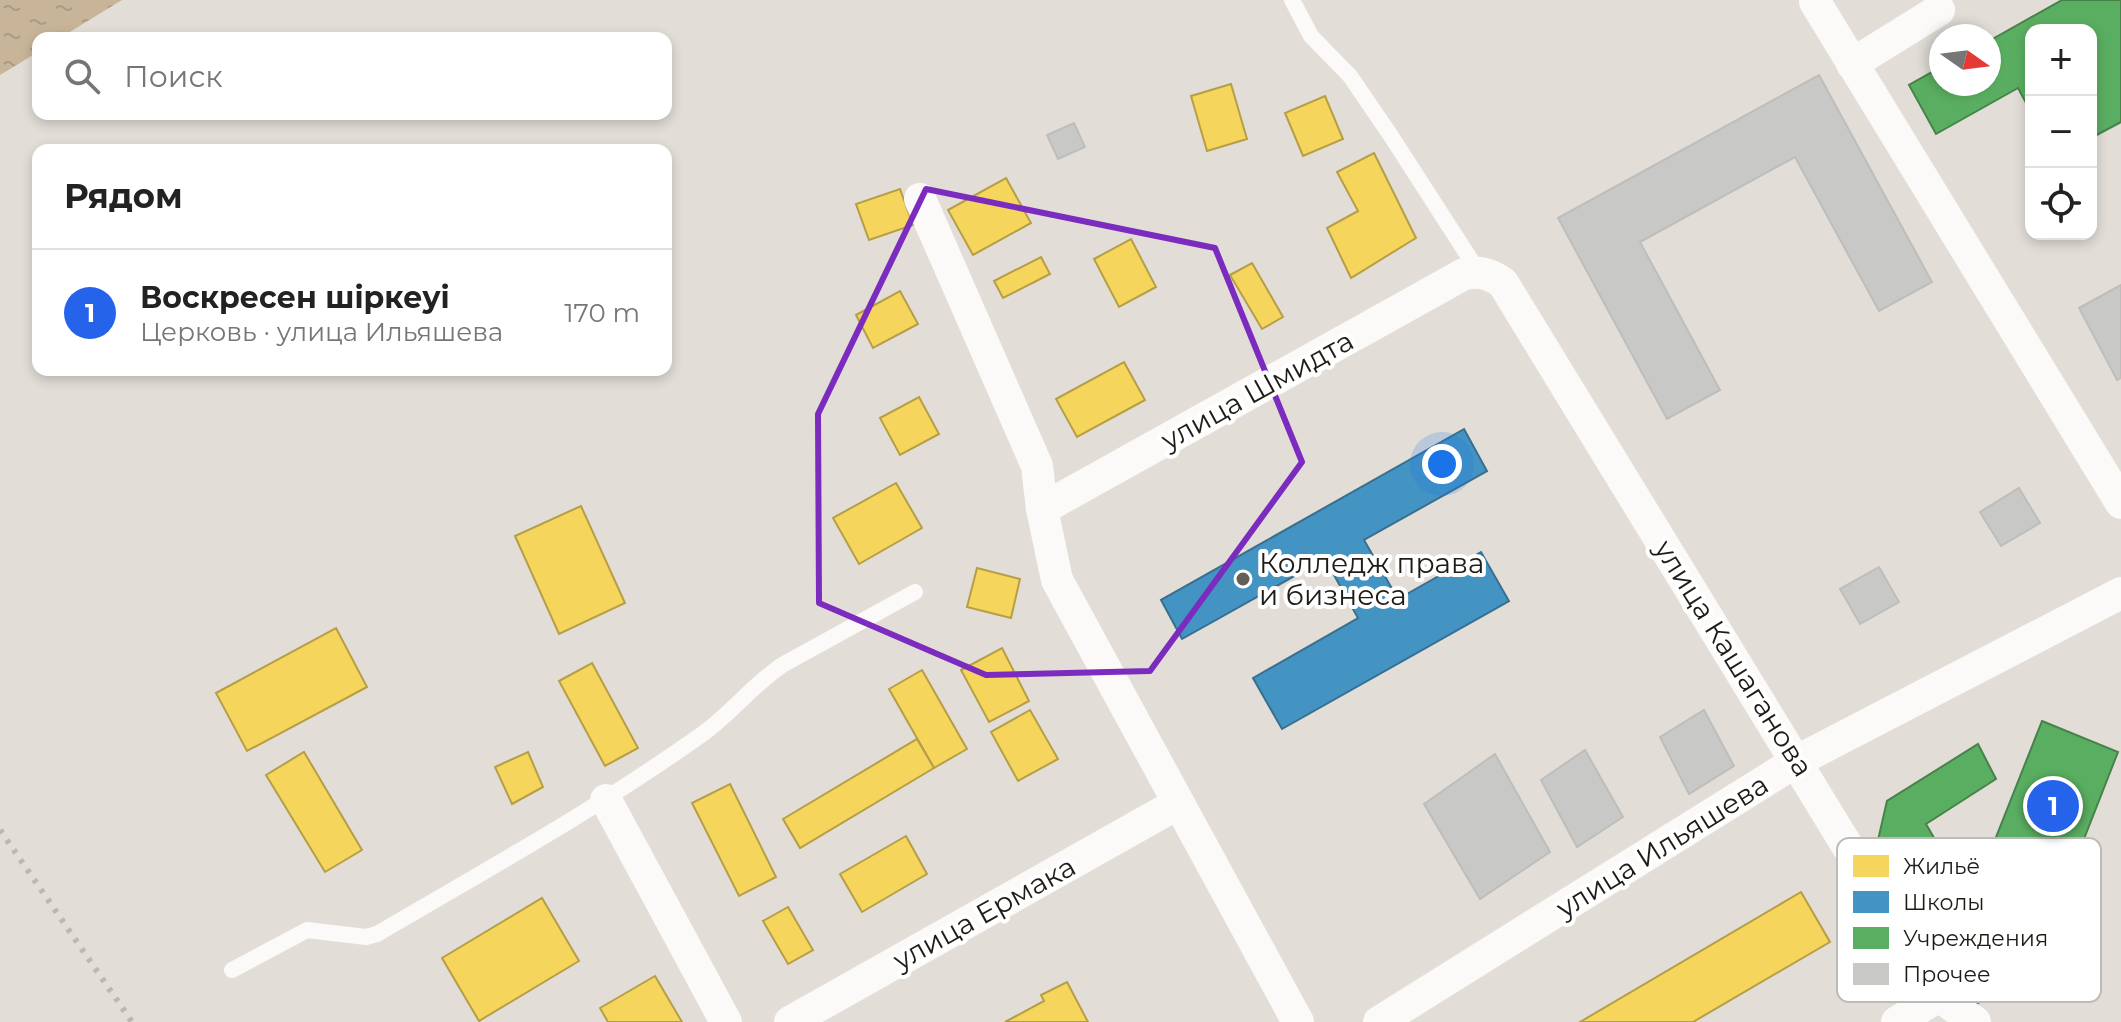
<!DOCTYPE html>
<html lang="ru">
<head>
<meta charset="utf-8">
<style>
	:root { --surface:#fff; --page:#f2f2f2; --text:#222; --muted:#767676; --line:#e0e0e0; --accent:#2563eb }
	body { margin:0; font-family:Montserrat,sans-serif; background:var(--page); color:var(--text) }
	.controls { position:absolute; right:24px; top:24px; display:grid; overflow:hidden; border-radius:16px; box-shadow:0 4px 12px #0003 }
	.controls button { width:72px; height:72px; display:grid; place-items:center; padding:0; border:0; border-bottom:2px solid var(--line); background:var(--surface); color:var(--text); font:40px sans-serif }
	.compass { position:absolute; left:1929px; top:24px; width:72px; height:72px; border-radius:50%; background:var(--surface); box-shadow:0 4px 12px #0003; rotate:104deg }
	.you { position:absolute; left:1442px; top:464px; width:28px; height:28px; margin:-20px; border:6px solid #fff; border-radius:50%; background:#1a73e8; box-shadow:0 0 0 12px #1a73e833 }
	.badge { display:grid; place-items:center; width:52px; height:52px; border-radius:50%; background:var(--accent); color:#fff; font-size:26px; font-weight:700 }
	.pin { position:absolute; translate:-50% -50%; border:4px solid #fff; box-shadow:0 2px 8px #0006 }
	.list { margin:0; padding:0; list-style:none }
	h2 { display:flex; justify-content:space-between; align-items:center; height:104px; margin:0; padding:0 32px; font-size:34px }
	h2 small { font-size:26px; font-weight:400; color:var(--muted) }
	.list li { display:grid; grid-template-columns:52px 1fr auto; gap:24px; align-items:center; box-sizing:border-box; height:128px; padding:0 32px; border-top:2px solid var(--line) }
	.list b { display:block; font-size:30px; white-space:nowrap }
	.list p { margin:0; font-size:26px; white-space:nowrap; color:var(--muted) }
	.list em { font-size:26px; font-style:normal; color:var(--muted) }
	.icon { flex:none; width:44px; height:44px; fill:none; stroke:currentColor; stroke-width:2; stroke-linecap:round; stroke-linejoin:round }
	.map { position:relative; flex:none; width:2121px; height:1022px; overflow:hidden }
	.search { position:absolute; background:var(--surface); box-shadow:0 4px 12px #0003; left:32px; top:32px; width:640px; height:88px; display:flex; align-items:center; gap:20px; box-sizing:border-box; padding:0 28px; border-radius:16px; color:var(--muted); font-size:30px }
	.panel { position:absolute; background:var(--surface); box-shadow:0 4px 12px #0003; left:32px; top:144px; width:640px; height:232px; border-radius:16px }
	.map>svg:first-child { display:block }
</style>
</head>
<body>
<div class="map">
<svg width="2121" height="1022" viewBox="0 0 2121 1022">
	<defs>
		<pattern id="water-ripples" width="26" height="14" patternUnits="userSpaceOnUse" patternTransform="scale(2)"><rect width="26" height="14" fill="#c8b599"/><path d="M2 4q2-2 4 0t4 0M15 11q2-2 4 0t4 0" fill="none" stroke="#ab9b83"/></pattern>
	</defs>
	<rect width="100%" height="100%" fill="#e2ded7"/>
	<path fill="url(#water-ripples)" d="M 0,0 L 122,0 L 60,38 L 38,38 L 38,52 L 0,75 Z"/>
	<g fill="#f6d55c" stroke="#b69e47" stroke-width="2">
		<path d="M 1231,84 L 1247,139 L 1207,151 L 1191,96 Z"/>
		<path d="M 1325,96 L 1343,139 L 1303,156 L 1285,113 Z"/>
		<path d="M 1374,153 L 1416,238 L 1351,278 L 1327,228 L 1358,211 L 1337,172 Z"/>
		<path d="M 1006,178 L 1031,223 L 973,255 L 948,210 Z"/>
		<path d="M 900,189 L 913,225 L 869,240 L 856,204 Z"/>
		<path d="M 1131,239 L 1156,287 L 1119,307 L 1094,259 Z"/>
		<path d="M 1041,257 L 1050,274 L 1003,298 L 994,281 Z"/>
		<path d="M 1252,263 L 1283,317 L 1262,329 L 1230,275 Z"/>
		<path d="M 900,291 L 918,324 L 873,348 L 856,315 Z"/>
		<path d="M 1124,362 L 1145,400 L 1077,437 L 1056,399 Z"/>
		<path d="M 919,397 L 939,434 L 900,455 L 880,418 Z"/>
		<path d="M 896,483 L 922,528 L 859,564 L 833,518 Z"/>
		<path d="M 581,506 L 625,603 L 559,634 L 515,536 Z"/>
		<path d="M 977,568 L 1020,579 L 1011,618 L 967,607 Z"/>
		<path d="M 336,628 L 367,687 L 247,751 L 216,693 Z"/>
		<path d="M 1002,648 L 1029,701 L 989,722 L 961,670 Z"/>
		<path d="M 592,663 L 638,748 L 605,766 L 559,681 Z"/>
		<path d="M 922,670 L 967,749 L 934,768 L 889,689 Z"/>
		<path d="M 1030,710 L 1058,759 L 1018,781 L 991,732 Z"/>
		<path d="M 917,739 L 934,768 L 800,848 L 783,819 Z"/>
		<path d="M 304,752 L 362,850 L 325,872 L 266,775 Z"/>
		<path d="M 528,752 L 543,787 L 512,804 L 495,767 Z"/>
		<path d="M 730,784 L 776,877 L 739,896 L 692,803 Z"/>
		<path d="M 906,836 L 927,874 L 862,912 L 840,874 Z"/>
		<path d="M 1801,892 L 1830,942 L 1693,1022 L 1580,1022 Z"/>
		<path d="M 542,898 L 579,961 L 479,1021 L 442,958 Z"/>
		<path d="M 788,907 L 813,950 L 788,964 L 763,921 Z"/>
		<path d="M 655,976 L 682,1022 L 608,1022 L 600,1008 Z"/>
		<path d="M 1067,982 L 1088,1022 L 1005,1022 L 1044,1001 L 1041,995 Z"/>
	</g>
	<path fill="#4393c3" stroke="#386f8f" stroke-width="2" d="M 1464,429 L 1487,471 L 1364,540 L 1398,599 L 1481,552 L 1509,601 L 1282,729 L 1253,678 L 1358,618 L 1325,559 L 1182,639 L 1161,600 Z"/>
	<g fill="#5aae61" stroke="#48824b" stroke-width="2">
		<path d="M 2062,0 L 2121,0 L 2121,122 L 2091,138 L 2091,30 L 2031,30 L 2031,112 L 2018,88 L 1936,134 L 1909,85 L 1941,67 L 1941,84 L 1989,84 L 1989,41 Z"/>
		<path d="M 2042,721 L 2118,752 L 2064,890 L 1987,860 Z"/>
		<path d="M 1978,744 L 1996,779 L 1926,824 L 2017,981 L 1973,1006 L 1878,840 L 1887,801 Z"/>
	</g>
	<g fill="#c8c9c6" stroke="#bdbebc" stroke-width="2">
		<path d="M 1819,75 L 1932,282 L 1879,311 L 1795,157 L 1640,242 L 1720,390 L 1667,419 L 1558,218 Z"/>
		<path d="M 1074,123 L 1085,147 L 1058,159 L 1047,135 Z"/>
		<path d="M 2121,285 L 2121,378 L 2117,380 L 2079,308 Z"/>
		<path d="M 2019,488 L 2040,523 L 2001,546 L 1980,512 Z"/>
		<path d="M 1879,567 L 1899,602 L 1860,624 L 1840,589 Z"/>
		<path d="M 1704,710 L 1734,766 L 1689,794 L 1660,737 Z"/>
		<path d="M 1585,750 L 1623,817 L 1577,847 L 1541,780 Z"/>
		<path d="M 1495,754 L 1550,852 L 1480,899 L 1424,804 Z"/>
	</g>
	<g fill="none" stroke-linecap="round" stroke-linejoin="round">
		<g stroke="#fbfaf9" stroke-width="16">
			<path d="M 1292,0 L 1311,36 L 1350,76 L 1391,136 L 1478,271"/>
			<path d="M 232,970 L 307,930 L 366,937 L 377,934 C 486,870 597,809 701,735 C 731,714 753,684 784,664 L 915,592"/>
		</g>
		<g stroke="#fbfaf9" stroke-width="32">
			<path d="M 1815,2 L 2121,503"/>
			<path d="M 1852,64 L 1939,10"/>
			<path d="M 920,199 L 1037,466 L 1042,509"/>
			<path d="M 606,800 L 726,1022"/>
			<path d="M 790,1022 L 1177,804"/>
			<path d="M 1298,1022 L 1057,580 L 1042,509 L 1464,274 C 1479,271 1489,273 1503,283 L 1939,996 L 1975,1022"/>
			<path d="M 1379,1022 L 1797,761 L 2121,593"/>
			<path d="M 1897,1022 L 1939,996"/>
		</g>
		<path stroke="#b9b8b6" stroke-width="6" stroke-dasharray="4 8" stroke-linecap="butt" d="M 0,830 L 132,1022"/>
	</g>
	<path fill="none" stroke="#7b2cbf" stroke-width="6" stroke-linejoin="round" d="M 926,189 L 1215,248 L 1302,462 L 1150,671 L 986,675 L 819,603 L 818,414 Z"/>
	<circle fill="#63605a" stroke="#fff" stroke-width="3" cx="1243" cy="579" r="8"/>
	<g text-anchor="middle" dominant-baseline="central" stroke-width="8" stroke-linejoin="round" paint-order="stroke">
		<g font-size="28" fill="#1f1c17" stroke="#fff">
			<text transform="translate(1257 390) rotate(-29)">улица Шмидта</text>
			<text transform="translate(1734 658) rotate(58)">улица Кашаганова</text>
			<text transform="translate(1662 846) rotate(-32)">улица Ильяшева</text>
			<text transform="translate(984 913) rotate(-29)">улица Ермака</text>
		</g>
		<g font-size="28" fill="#1f1c17" stroke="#fff" text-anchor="start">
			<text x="1259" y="563">Колледж права<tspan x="1259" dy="32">и бизнеса</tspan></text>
		</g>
	</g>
	<rect x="1837" y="838" width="264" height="164" rx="12" fill="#fff" stroke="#bcbbb9" stroke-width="2"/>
	<rect x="1853" y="855" width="36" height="22" fill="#f6d55c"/>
	<rect x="1853" y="891" width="36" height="22" fill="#4393c3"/>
	<rect x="1853" y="927" width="36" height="22" fill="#5aae61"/>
	<rect x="1853" y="963" width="36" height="22" fill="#c8c9c6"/>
	<g font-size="22" fill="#1f1c17">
		<text x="1903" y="874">Жильё</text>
		<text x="1903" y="910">Школы</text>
		<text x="1903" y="946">Учреждения</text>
		<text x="1903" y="982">Прочее</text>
	</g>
</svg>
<div class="controls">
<button>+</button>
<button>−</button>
<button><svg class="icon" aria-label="locate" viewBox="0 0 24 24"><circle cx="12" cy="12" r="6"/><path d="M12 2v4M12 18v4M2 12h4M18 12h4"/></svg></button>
</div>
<svg class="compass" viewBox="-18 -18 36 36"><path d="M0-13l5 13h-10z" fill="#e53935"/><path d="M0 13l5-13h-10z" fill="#767676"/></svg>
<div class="you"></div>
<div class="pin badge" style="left:2053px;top:806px">1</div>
<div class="search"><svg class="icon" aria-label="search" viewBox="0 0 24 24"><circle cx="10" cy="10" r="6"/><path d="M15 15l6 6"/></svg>Поиск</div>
<section class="panel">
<h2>Рядом<small></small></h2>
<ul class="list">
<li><span class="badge">1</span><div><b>Воскресен шіркеуі</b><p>Церковь · улица Ильяшева</p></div><em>170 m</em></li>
</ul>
</section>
</div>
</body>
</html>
